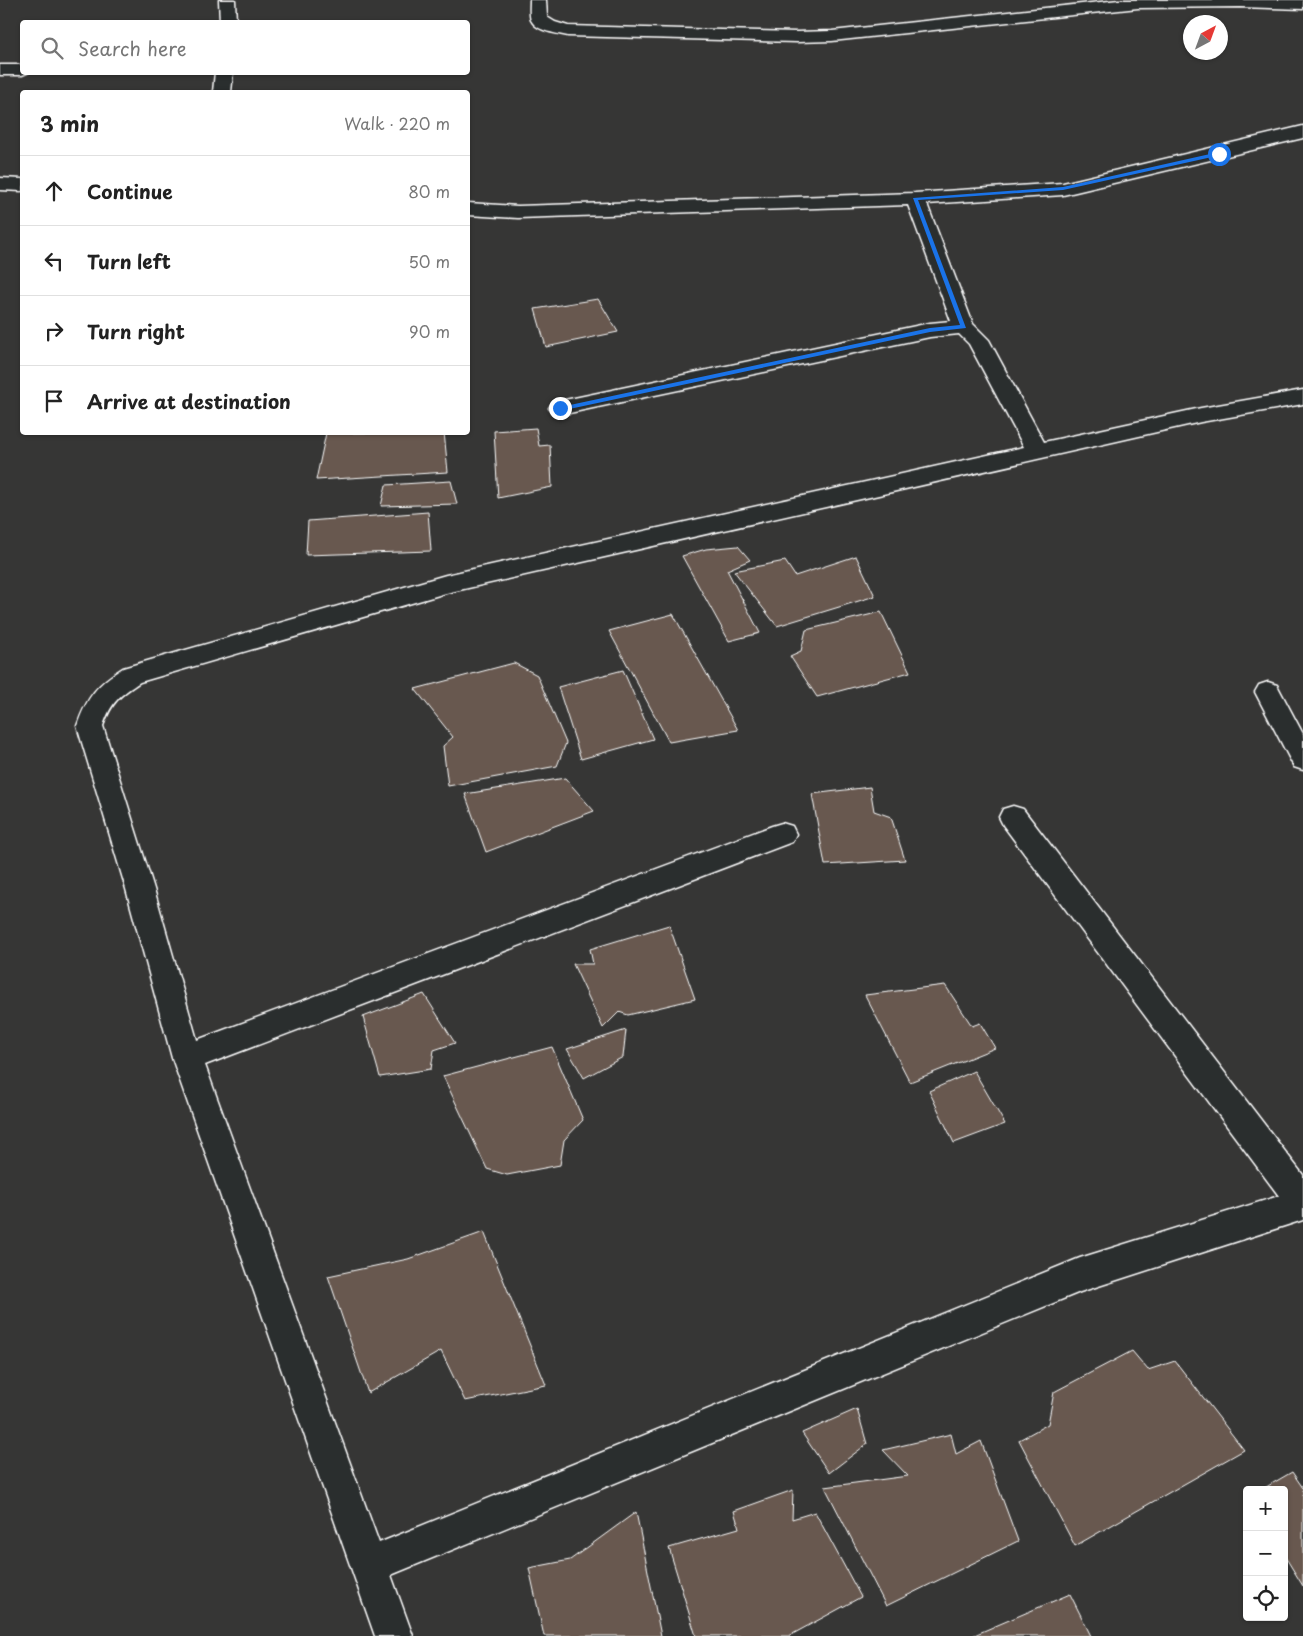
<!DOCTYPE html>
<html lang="en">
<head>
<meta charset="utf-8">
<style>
	:root { --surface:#fff; --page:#f6f6f6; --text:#222; --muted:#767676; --line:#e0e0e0 }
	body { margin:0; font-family:"Playpen Sans",sans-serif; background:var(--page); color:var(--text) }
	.controls { position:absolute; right:15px; bottom:15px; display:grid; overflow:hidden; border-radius:5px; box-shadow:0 1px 4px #0004 }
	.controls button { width:45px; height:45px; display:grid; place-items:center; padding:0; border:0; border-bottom:1px solid var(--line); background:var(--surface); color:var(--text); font:25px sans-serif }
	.compass { position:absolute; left:1183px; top:15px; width:45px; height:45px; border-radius:50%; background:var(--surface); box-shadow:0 1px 4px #0004; rotate:41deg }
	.stop { position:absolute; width:15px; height:15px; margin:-11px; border:4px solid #1a73e8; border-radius:50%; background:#fff }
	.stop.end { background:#1a73e8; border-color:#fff; box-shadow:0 1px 5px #0008 }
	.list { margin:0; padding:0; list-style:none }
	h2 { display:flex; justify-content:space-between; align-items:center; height:65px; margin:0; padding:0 20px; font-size:21px }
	h2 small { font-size:16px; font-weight:400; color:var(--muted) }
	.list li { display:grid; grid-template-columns:32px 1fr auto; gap:15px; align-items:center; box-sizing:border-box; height:70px; padding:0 20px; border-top:1px solid var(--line) }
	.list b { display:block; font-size:19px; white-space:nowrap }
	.list em { font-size:16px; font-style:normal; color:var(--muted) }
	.icon { flex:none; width:28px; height:28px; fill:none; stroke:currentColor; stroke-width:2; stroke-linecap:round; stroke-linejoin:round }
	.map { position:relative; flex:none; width:1303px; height:1636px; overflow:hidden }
	.search { position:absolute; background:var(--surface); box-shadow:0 1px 4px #0004; left:20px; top:20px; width:450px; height:55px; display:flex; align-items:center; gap:12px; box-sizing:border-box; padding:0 18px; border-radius:5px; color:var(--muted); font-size:19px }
	.panel { position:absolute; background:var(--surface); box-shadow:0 1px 4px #0004; left:20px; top:90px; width:450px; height:345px; border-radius:5px }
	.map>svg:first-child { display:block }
</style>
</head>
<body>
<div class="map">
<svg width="1303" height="1636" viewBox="0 0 1303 1636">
	<rect width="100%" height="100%" fill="#363635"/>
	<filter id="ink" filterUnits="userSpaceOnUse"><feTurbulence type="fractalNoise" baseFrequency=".02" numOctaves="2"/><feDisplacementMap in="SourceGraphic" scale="10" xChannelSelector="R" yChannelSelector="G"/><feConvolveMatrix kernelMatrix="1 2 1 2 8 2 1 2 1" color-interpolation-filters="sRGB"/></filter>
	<g filter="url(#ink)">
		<g fill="#67584f" stroke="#fff">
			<path d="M 598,299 L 618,332 L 546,347 L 535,309 Z"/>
			<path d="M 536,428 L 539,446 L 550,445 L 552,487 L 498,498 L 494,431 Z"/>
			<path d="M 444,432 L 448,472 L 316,480 L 326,433 Z"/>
			<path d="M 451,481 L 457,504 L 381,506 L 386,485 Z"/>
			<path d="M 428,512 L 431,551 L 306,555 L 308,521 Z"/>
			<path d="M 738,546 L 750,560 L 727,570 L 760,633 L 729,641 L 682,556 L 706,549 Z"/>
			<path d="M 856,556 L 875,596 L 777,626 L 734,571 L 785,561 L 795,576 Z"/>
			<path d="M 881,612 L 910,672 L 817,697 L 790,656 L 801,651 L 806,630 Z"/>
			<path d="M 673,614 L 738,730 L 669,742 L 609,631 Z"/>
			<path d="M 514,663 L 537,675 L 566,743 L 557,766 L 448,786 L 443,746 L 453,737 L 415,689 Z"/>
			<path d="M 623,670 L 653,739 L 581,759 L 558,687 Z"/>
			<path d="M 565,778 L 594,811 L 486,852 L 465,794 Z"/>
			<path d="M 870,787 L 874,811 L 891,817 L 905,860 L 825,865 L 812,794 Z"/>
			<path d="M 669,925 L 695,999 L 628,1015 L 619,1012 L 603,1028 L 573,964 L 593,964 L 590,949 Z"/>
			<path d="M 945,985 L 972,1026 L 980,1023 L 995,1048 L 910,1082 L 865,995 Z"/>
			<path d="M 424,994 L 455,1043 L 434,1050 L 431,1069 L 380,1077 L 363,1017 Z"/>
			<path d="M 626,1030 L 623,1057 L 584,1078 L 567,1049 Z"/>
			<path d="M 552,1047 L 583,1120 L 564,1140 L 560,1165 L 507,1175 L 487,1169 L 443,1076 Z"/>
			<path d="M 974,1071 L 1005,1124 L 954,1143 L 929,1091 Z"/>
			<path d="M 484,1232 L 546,1385 L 465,1401 L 441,1351 L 368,1393 L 328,1276 L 408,1259 Z"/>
			<path d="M 1132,1351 L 1148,1370 L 1175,1361 L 1244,1450 L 1075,1546 L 1019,1440 L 1048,1424 L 1054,1392 Z"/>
			<path d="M 857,1409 L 867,1444 L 829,1473 L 802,1433 Z"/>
			<path d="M 951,1434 L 956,1454 L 981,1441 L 1018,1541 L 886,1606 L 825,1487 L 908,1476 L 883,1450 Z"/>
			<path d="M 1292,1472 L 1303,1488 L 1303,1586 L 1284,1555 L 1284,1490 L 1261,1490 Z"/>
			<path d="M 793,1490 L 792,1519 L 815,1512 L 861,1597 L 789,1636 L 696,1636 L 669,1548 L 739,1528 L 734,1511 Z"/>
			<path d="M 636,1512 L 661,1636 L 544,1636 L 529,1568 L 570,1560 Z"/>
			<path d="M 1070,1594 L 1091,1636 L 972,1636 Z"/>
		</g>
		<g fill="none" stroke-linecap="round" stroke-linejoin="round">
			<defs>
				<g id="minor">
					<path d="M 219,0 L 235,0 L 236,22 L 220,22 Z"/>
					<path d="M 530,0 L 546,0 L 547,17 L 555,22 L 568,26 L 797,32 L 832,31 L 1119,0 L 1303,0 L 1303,9 L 1240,7 L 1138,8 L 832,41 L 797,42 L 568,36 C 557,33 537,32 531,20 C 529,15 530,6 530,0 Z"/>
					<path d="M 0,65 L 22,65 L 22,72 L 29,72 L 22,75 L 0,75 Z"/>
					<path d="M 215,72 L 233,72 L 231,92 L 213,92 Z"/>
					<path d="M 1303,126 L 1303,138 L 1063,195 L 927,204 L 973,324 L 989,340 L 1044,442 L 1201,408 L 1303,390 L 1303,404 L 1201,422 L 446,593 L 140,682 C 120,695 111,702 103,726 L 154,889 L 197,1040 L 772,826 L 782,823 L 792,826 L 796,834 L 792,842 L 205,1065 L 379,1543 L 1080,1258 L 1279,1196 L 1003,825 L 999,817 L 1003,809 L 1013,806 L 1023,809 L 1303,1175 L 1303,1220 L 1080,1292 L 391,1575 L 413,1636 L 375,1636 L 172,1058 L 126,889 L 77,726 C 87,697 97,684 123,668 L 446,575 L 1024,447 L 969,344 L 959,334 L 930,337 L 560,415 L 552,413 L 549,408 L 552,403 L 560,401 L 930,323 L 951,321 L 908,205 L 518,218 L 468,215 L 468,203 L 518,206 L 915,193 L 1063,183 Z"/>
					<path d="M 0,178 L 22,179 L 22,191 L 0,190 Z"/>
					<path d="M 1268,682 L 1277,685 L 1303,734 L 1303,770 L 1294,767 L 1255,692 L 1259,685 Z"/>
				</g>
			</defs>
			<use href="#minor" stroke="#fff" stroke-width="3"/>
			<use href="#minor" fill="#2a2d2e" fill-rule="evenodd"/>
		</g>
	</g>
	<path fill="#1a73e8" d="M 1219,152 L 1221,155 L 1063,190 L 918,200 L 966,328 L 930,332 L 560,411 L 556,408 L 930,328 L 960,325 L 913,198 L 1063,187 Z"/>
</svg>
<div class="controls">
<button>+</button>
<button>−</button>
<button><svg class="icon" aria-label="locate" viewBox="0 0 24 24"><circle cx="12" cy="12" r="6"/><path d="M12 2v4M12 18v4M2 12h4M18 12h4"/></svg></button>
</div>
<svg class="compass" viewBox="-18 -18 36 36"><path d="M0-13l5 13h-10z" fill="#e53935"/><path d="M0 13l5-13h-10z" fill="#767676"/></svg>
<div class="stop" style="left:1219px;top:154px"></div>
<div class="stop end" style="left:560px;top:408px"></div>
<div class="search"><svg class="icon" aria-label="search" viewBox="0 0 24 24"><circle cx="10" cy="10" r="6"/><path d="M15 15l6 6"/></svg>Search here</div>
<section class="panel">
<h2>3 min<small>Walk · 220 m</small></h2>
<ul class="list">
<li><svg class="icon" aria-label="ahead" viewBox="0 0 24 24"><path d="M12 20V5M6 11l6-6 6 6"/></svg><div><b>Continue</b></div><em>80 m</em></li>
<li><svg class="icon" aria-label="left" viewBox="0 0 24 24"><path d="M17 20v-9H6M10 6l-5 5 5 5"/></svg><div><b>Turn left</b></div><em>50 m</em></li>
<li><svg class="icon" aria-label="right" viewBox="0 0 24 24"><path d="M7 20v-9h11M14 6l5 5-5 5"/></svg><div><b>Turn right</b></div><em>90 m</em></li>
<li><svg class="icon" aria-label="arrive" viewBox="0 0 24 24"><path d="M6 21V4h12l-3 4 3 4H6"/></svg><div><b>Arrive at destination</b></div></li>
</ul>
</section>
</div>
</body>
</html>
